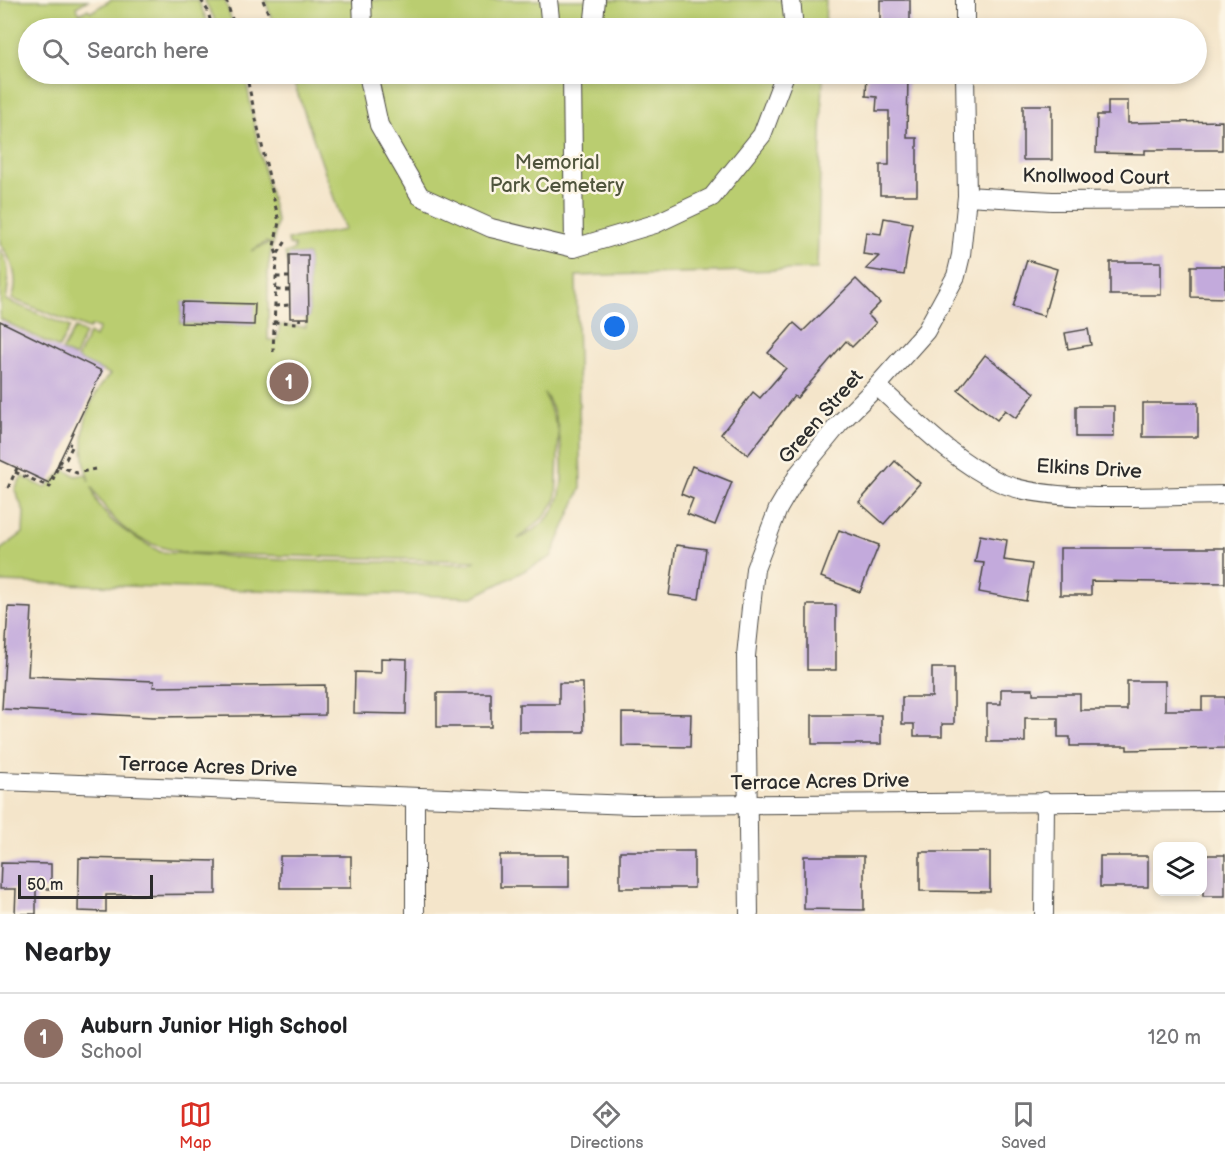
<!DOCTYPE html>
<html lang="en">
<head>
<meta charset="utf-8">
<style>
	:root { --surface:#fff; --page:#f6f6f6; --text:#202124; --muted:#757577; --line:#e0e0e0; --accent:#d93025 }
	body { margin:0; font-family:"Balsamiq Sans",sans-serif; background:var(--page); color:var(--text) }
	.controls { position:absolute; right:18px; bottom:18px; display:grid; overflow:hidden; border-radius:12px; box-shadow:0 3px 9px #0003 }
	.controls button { width:54px; height:54px; display:grid; place-items:center; padding:0; border:0; border-bottom:2px solid var(--line); background:var(--surface); color:var(--text); font:30px sans-serif }
	.scale { position:absolute; left:18px; bottom:15px; width:135px; box-sizing:border-box; padding-left:6px; border:3px solid #2b2b2b; border-top:0; font-size:16px; line-height:21px; white-space:nowrap; color:#2b2b2b; -webkit-text-stroke:4px #fcf5e5; paint-order:stroke }
	.you { position:absolute; left:615px; top:327px; width:21px; height:21px; margin:-15px; border:4px solid #fff; border-radius:50%; background:#1a73e8; box-shadow:0 0 0 9px #1a73e833 }
	.badge { display:grid; place-items:center; width:39px; height:39px; border-radius:50%; background:var(--accent); color:#fff; font-size:20px; font-weight:700 }
	.pin { position:absolute; translate:-50% -50%; border:3px solid #fff; box-shadow:0 2px 6px #0006 }
	.list { margin:0; padding:0; list-style:none }
	h2 { display:flex; justify-content:space-between; align-items:center; height:78px; margin:0; padding:0 24px; font-size:26px }
	h2 small { font-size:20px; font-weight:400; color:var(--muted) }
	.list li { display:grid; grid-template-columns:39px 1fr auto; gap:18px; align-items:center; box-sizing:border-box; height:90px; padding:0 24px; border-top:2px solid var(--line) }
	.list b { display:block; font-size:22px; white-space:nowrap }
	.list p { margin:0; font-size:20px; white-space:nowrap; color:var(--muted) }
	.list em { font-size:20px; font-style:normal; color:var(--muted) }
	.icon { flex:none; width:33px; height:33px; fill:none; stroke:currentColor; stroke-width:2; stroke-linecap:round; stroke-linejoin:round }
	.map { position:relative; flex:none; width:1225px; height:914px; overflow:hidden }
	.search { position:absolute; background:var(--surface); box-shadow:0 3px 9px #0003; left:18px; right:18px; top:18px; height:66px; display:flex; align-items:center; gap:15px; box-sizing:border-box; padding:0 21px; border-radius:33px; color:var(--muted); font-size:22px }
	.sheet { height:168px; background:var(--surface) }
	nav { display:flex; justify-content:space-around; align-items:center; box-sizing:border-box; height:84px; border-top:2px solid var(--line); background:var(--surface); font-size:16px; color:var(--muted) }
	nav a { display:grid; justify-items:center; gap:3px }
	nav .on { color:var(--accent) }
	.map>svg:first-child { display:block }
</style>
</head>
<body>
<div class="map">
<svg width="1225" height="914" viewBox="0 0 1225 914">
	<rect width="100%" height="100%" fill="#fcf5e5"/>
	<filter id="ink" filterUnits="userSpaceOnUse"><feTurbulence type="fractalNoise" baseFrequency=".0167" numOctaves="2"/><feDisplacementMap in="SourceGraphic" scale="12" xChannelSelector="R" yChannelSelector="G"/><feConvolveMatrix kernelMatrix="1 2 1 2 8 2 1 2 1" color-interpolation-filters="sRGB"/></filter>
	<filter id="wash" filterUnits="userSpaceOnUse"><feTurbulence type="fractalNoise" baseFrequency=".008" numOctaves="4" result="noise"/><feDisplacementMap in="SourceGraphic" scale="24" xChannelSelector="R" yChannelSelector="G"/><feGaussianBlur stdDeviation="1.35" result="paint"/><feColorMatrix in="noise" values="0 0 0 0 0 0 0 0 0 0 0 0 0 0 0 0 0 1.4 0 .05"/><feComposite in="paint" operator="in"/></filter>
	<g filter="url(#wash)">
		<rect width="100%" height="100%" fill="#f4e5ca"/>
		<g fill="#bacd70" stroke="#727c4e" stroke-width="1.5" fill-rule="evenodd">
			<path d="M 0,0 L 88,0 L 76,7 L 80,14 L 88,9 L 91,12 L 111,0 L 198,0 L 210,28 L 28,28 L 28,74 L 245,74 L 259,150 L 277,222 L 273,244 L 266,242 L 251,251 L 267,244 L 272,245 L 268,268 L 268,340 L 277,340 L 280,325 L 306,327 L 306,318 L 309,317 L 308,255 L 290,255 L 287,261 L 285,253 L 294,250 L 294,245 L 289,245 L 288,240 L 345,230 L 291,74 L 823,74 L 817,269 L 576,276 L 581,488 L 551,557 L 473,597 L 0,582 L 0,550 L 23,533 L 24,512 L 15,490 L 22,476 L 45,488 L 65,470 L 76,476 L 86,474 L 89,481 C 77,442 83,405 110,374 L 77,359 L 89,333 L 95,337 L 99,328 L 92,326 L 89,329 L 12,299 C 20,280 12,259 0,244 ZM 182,302 L 254,325 L 181,323 ZM 544,393 C 561,416 567,474 558,501 C 552,519 534,531 518,539 L 545,516 L 556,499 L 559,432 ZM 92,487 C 115,530 140,545 187,553 L 476,561 L 469,564 L 282,560 L 161,552 C 133,537 98,519 92,487 Z"/>
			<path d="M 204,0 L 225,0 L 234,28 L 215,28 L 214,18 Z"/>
			<path d="M 265,0 L 826,0 L 825,28 L 275,28 Z"/>
			<path d="M 0,250 C 11,263 9,283 6,300 L 70,327 L 59,348 L 0,319 Z"/>
			<path d="M 75,328 L 85,333 L 75,357 L 62,351 Z"/>
		</g>
		<g id="blocks">
			<g fill="#c3aadc">
				<rect x="880" y="0" width="30" height="28"/>
				<path d="M 867,74 L 908,74 L 907,138 L 917,138 L 917,195 L 880,195 L 880,165 L 889,165 L 889,111 L 876,111 L 877,97 L 866,96 Z"/>
				<path d="M 1108,101 L 1128,101 L 1128,123 L 1222,121 L 1222,150 L 1145,150 L 1145,154 L 1096,153 L 1097,115 L 1108,115 Z"/>
				<rect x="1023" y="105" width="29" height="55"/>
				<path d="M 884,218 L 912,223 L 904,275 L 866,269 L 879,256 L 863,254 L 866,232 L 881,234 Z"/>
				<path d="M 289,255 L 308,255 L 309,318 L 290,318 Z"/>
				<path d="M 1027,260 L 1057,269 L 1044,316 L 1013,307 Z"/>
				<rect x="1110" y="262" width="51" height="33"/>
				<path d="M 1191,266 L 1225,266 L 1225,298 L 1191,297 Z"/>
				<path d="M 856,279 L 880,303 L 868,315 L 876,323 L 852,347 L 846,341 L 797,398 L 794,396 L 748,455 L 721,434 L 753,392 L 760,398 L 786,368 L 768,353 L 794,323 L 803,331 Z"/>
				<path d="M 182,302 L 255,304 L 254,325 L 181,323 Z"/>
				<path d="M 0,321 L 102,371 L 49,483 L 0,460 Z"/>
				<path d="M 1088,329 L 1091,345 L 1068,349 L 1065,333 Z"/>
				<path d="M 985,355 L 1035,393 L 1016,418 L 1005,410 L 997,420 L 958,390 Z"/>
				<rect x="1143" y="403" width="55" height="34"/>
				<rect x="1076" y="406" width="38" height="31"/>
				<path d="M 895,461 L 920,483 L 884,524 L 859,502 Z"/>
				<path d="M 692,466 L 732,482 L 715,525 L 687,514 L 693,499 L 681,494 Z"/>
				<path d="M 839,530 L 879,545 L 860,592 L 821,577 Z"/>
				<path d="M 980,535 L 1007,540 L 1004,560 L 1032,564 L 1026,601 L 979,592 L 984,563 L 975,562 Z"/>
				<path d="M 676,545 L 706,549 L 699,599 L 669,595 Z"/>
				<path d="M 1060,548 L 1225,548 L 1225,583 L 1091,581 L 1091,595 L 1060,595 Z"/>
				<rect x="807" y="605" width="29" height="65"/>
				<path d="M 8,607 L 32,608 L 28,676 L 154,681 L 153,687 L 325,685 L 325,715 L 153,717 L 2,709 Z"/>
				<path d="M 381,658 L 407,659 L 406,714 L 354,713 L 355,672 L 381,673 Z"/>
				<path d="M 932,668 L 954,668 L 954,724 L 942,724 L 942,736 L 914,736 L 914,724 L 902,724 L 902,697 L 932,697 Z"/>
				<path d="M 1127,681 L 1165,681 L 1165,710 L 1202,710 L 1202,697 L 1225,697 L 1225,748 L 1127,750 L 1127,746 L 1070,746 L 1070,737 L 1058,737 L 1058,718 L 1025,718 L 1025,742 L 987,742 L 987,704 L 1001,704 L 1001,689 L 1033,689 L 1033,694 L 1080,694 L 1080,710 L 1127,710 Z"/>
				<path d="M 559,683 L 583,683 L 584,732 L 519,732 L 519,704 L 559,704 Z"/>
				<rect x="437" y="693" width="54" height="34"/>
				<path d="M 622,713 L 691,714 L 690,747 L 622,746 Z"/>
				<rect x="812" y="715" width="69" height="29"/>
				<rect x="620" y="851" width="74" height="37"/>
				<path d="M 920,852 L 990,852 L 990,892 L 920,891 Z"/>
				<rect x="500" y="855" width="69" height="32"/>
				<rect x="1203" y="855" width="22" height="41"/>
				<rect x="280" y="856" width="71" height="32"/>
				<path d="M 804,856 L 864,856 L 864,910 L 804,909 Z"/>
				<rect x="1100" y="856" width="48" height="31"/>
				<path d="M 79,858 L 216,861 L 216,894 L 106,895 L 106,912 L 78,911 Z"/>
				<path d="M 1,863 L 51,864 L 51,889 L 36,889 L 36,914 L 15,914 L 16,889 L 0,889 Z"/>
			</g>
		</g>
	</g>
	<g filter="url(#ink)">
		<use href="#blocks" fill-opacity="0" stroke="#494743" stroke-width="1.5"/>
		<g fill="none" stroke-linecap="round" stroke-linejoin="round">
			<defs>
				<g id="minor">
					<path d="M 362,0 L 363,28"/>
					<path d="M 548,0 L 551,28"/>
					<path d="M 791,0 L 794,28"/>
					<path d="M 965,0 L 965,28"/>
					<path d="M 593,28 L 596,0"/>
					<path d="M 368,74 L 379,125 L 420,196 L 491,228 L 574,248 L 655,224 L 712,197 L 762,135 L 785,74"/>
					<path d="M 572,74 L 574,248"/>
					<path d="M 967,196 L 1052,201 L 1225,200"/>
					<path d="M 877,386 C 915,420 952,460 999,482 C 1048,505 1167,495 1225,495"/>
					<path d="M 0,781 L 632,805 L 1225,801"/>
					<path d="M 415,798 L 415,914"/>
					<path d="M 749,914 L 746,656 L 755,569 L 778,509 L 799,473 L 839,424 L 877,386 L 926,331 L 956,276 L 961,255 L 967,196 L 965,74"/>
					<path d="M 1044,914 L 1045,801"/>
				</g>
			</defs>
			<use href="#minor" stroke="#494743" stroke-width="20"/>
			<g stroke="#494743" stroke-width="3" stroke-dasharray="4.5 4.5" stroke-linecap="butt">
				<path d="M 201,0 L 208,11 L 212,28"/>
				<path d="M 226,0 L 235,28"/>
				<path d="M 263,0 L 274,28"/>
				<path d="M 246,74 L 279,222 L 274,246 L 277,255"/>
				<path d="M 267,74 L 268,79 L 284,75"/>
				<path d="M 276,277 L 290,277"/>
				<path d="M 276,290 L 290,290"/>
				<path d="M 275,306 L 290,305"/>
				<path d="M 274,322 L 299,323 L 300,318"/>
				<path d="M 273,352 L 277,255 L 286,241"/>
				<path d="M 57,465 L 77,473 L 95,469"/>
				<path d="M 15,472 L 50,487 L 60,461 L 66,459 L 73,445 L 69,444"/>
				<path d="M 8,488 L 17,468"/>
			</g>
			<use href="#minor" stroke="#fff" stroke-width="18"/>
		</g>
	</g>
	<g text-anchor="middle" dominant-baseline="central" stroke-width="5" stroke-linejoin="round" paint-order="stroke">
		<g font-size="20" fill="#4f543c" stroke="#fcf5e5">
			<text x="557" y="163">Memorial<tspan x="557" dy="23">Park Cemetery</tspan></text>
		</g>
		<g font-size="20" fill="#2b2b2b" stroke="#fcf5e5">
			<text transform="translate(1096 177) rotate(1)">Knollwood Court</text>
			<text transform="translate(821 417) rotate(-49)">Green Street</text>
			<text transform="translate(1089 469) rotate(3)">Elkins Drive</text>
			<text transform="translate(208 767) rotate(2)">Terrace Acres Drive</text>
			<text transform="translate(820 782) rotate(-1)">Terrace Acres Drive</text>
		</g>
	</g>
</svg>
<div class="controls">
<button><svg class="icon" aria-label="layers" viewBox="0 0 24 24"><path d="M12 4l9 5-9 5-9-5zM3 14l9 5 9-5"/></svg></button>
</div>
<div class="scale">50 m</div>
<div class="you"></div>
<div class="pin badge" style="left:289px;top:382px;background:#8d6e63">1</div>
<div class="search"><svg class="icon" aria-label="search" viewBox="0 0 24 24"><circle cx="10" cy="10" r="6"/><path d="M15 15l6 6"/></svg>Search here</div>
</div>
<section class="sheet">
<h2>Nearby<small></small></h2>
<ul class="list">
<li><span class="badge" style="background:#8d6e63">1</span><div><b>Auburn Junior High School</b><p>School</p></div><em>120 m</em></li>
</ul>
</section>
<nav>
<a class="on"><svg class="icon" aria-label="map" viewBox="0 0 24 24"><path d="M3 6l6-2 6 2 6-2v14l-6 2-6-2-6 2zM9 4v14M15 6v14"/></svg>Map</a>
<a><svg class="icon" aria-label="directions" viewBox="0 0 24 24"><path d="M12 3l9 9-9 9-9-9zM9 14v-3h6M13 9l2 2-2 2"/></svg>Directions</a>
<a><svg class="icon" aria-label="saved" viewBox="0 0 24 24"><path d="M7 4h10v16l-5-4-5 4z"/></svg>Saved</a>
</nav>
</body>
</html>
